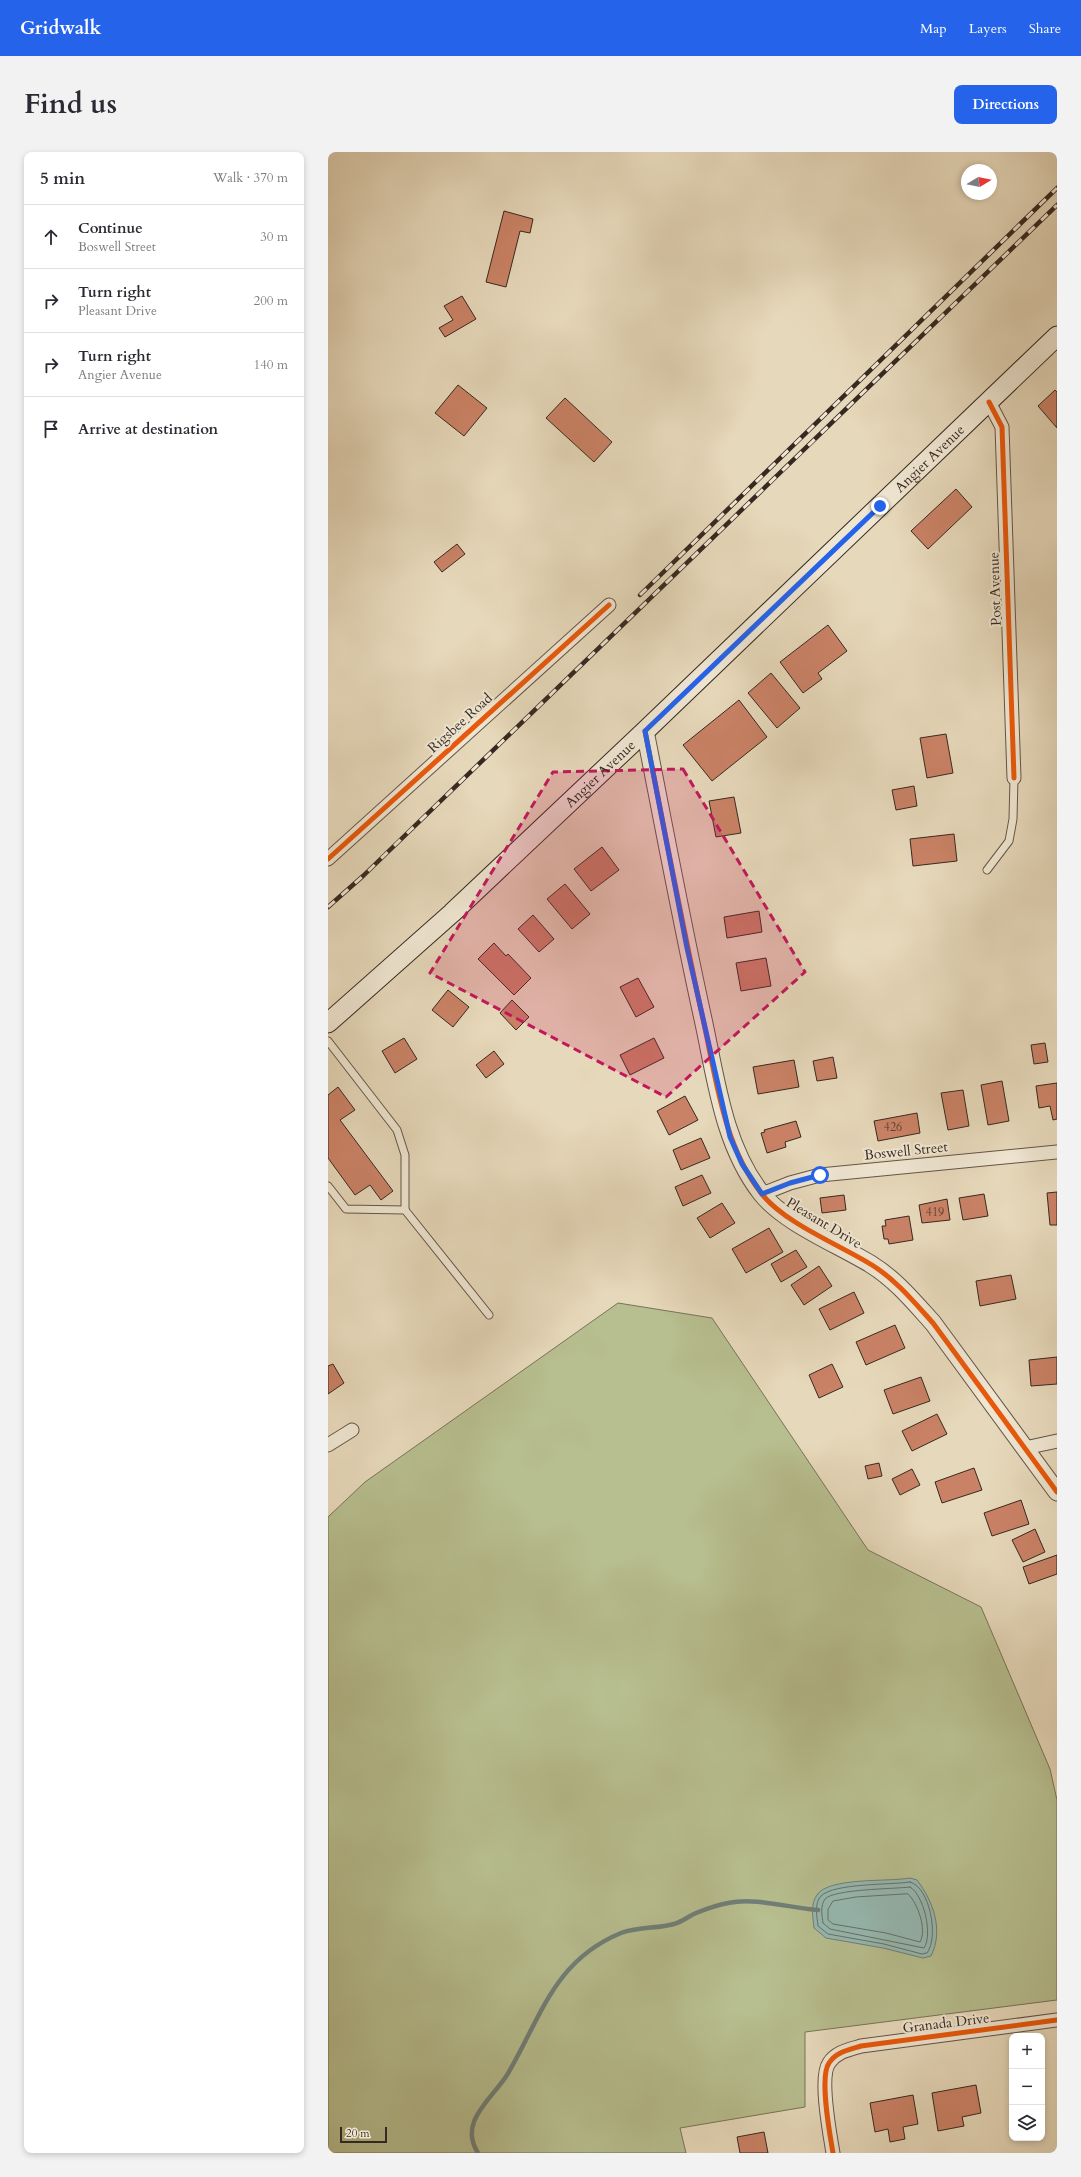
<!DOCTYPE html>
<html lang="en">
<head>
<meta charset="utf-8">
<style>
	:root { --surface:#fff; --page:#f2f2f3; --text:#2b2b33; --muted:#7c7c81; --line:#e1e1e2; --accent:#2563eb }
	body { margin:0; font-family:Cardo,serif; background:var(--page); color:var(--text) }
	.controls { position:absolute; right:12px; bottom:12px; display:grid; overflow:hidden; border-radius:8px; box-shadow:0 2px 6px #0003 }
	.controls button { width:36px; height:36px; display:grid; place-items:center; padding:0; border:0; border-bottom:1px solid var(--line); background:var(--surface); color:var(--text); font:20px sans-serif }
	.compass { position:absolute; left:633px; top:12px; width:36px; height:36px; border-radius:50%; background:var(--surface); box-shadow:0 2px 6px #0003; rotate:80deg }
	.scale { position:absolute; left:12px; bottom:10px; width:47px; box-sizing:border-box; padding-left:4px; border:2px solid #372921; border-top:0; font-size:11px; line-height:14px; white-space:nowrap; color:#372921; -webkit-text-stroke:3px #efe6d2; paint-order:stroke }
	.stop { position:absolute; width:12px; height:12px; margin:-9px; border:3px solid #2563eb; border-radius:50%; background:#fff }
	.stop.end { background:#2563eb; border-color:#fff; box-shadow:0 1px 4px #0008 }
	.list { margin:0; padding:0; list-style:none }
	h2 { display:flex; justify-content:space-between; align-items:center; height:52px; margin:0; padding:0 16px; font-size:17px }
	h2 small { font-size:13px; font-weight:400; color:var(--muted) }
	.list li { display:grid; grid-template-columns:26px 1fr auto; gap:12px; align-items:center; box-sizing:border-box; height:64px; padding:0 16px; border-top:1px solid var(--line) }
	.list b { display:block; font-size:15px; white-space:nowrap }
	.list p { margin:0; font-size:13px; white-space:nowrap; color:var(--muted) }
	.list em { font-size:13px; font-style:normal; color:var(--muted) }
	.icon { flex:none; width:22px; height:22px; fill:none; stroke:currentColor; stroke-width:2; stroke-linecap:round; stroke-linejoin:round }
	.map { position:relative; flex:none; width:729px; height:2001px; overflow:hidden; border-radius:8px }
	header { display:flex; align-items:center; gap:24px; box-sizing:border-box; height:56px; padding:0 20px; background:var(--accent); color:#fff }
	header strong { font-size:19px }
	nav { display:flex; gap:22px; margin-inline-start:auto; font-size:14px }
	.intro { display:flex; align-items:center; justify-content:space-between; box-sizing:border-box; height:96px; padding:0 24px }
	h1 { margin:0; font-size:28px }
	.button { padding:10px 18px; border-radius:8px; background:var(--accent); color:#fff; font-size:14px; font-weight:700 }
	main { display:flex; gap:24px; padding:0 24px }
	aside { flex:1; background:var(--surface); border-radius:8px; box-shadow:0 2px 6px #0003 }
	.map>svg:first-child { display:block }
</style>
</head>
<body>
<header>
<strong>Gridwalk</strong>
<nav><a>Map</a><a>Layers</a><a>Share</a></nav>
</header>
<div class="intro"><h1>Find us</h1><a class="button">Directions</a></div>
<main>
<aside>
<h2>5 min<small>Walk · 370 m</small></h2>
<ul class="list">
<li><svg class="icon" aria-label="ahead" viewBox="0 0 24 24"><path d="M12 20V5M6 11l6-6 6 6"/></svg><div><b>Continue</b><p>Boswell Street</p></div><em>30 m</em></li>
<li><svg class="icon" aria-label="right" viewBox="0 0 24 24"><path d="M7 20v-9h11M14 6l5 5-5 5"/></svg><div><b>Turn right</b><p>Pleasant Drive</p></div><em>200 m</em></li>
<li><svg class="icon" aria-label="right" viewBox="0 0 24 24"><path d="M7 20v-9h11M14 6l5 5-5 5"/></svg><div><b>Turn right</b><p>Angier Avenue</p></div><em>140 m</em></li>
<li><svg class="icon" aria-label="arrive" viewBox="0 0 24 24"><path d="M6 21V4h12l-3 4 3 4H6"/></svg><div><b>Arrive at destination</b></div></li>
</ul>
</aside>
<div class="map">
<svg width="729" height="2001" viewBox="0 0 729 2001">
	<rect width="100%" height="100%" fill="#e6d8ba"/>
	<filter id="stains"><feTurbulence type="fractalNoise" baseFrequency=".005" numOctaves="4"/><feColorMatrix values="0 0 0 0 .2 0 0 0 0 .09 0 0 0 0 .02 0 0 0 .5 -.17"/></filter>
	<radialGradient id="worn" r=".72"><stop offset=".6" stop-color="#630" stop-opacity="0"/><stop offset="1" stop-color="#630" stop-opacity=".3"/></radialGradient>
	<path fill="#b7be8f" stroke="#777458" d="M 290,1151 L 384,1166 L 540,1398 L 653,1455 L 722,1617 L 729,1648 L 729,1848 L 477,1880 L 477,1955 L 352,1976 L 358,2001 L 0,2001 L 0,1365 L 37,1330 Z"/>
	<path fill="#96b9b2" stroke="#707f78" d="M 582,1726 L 589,1728 C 605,1749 616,1778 603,1804 L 595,1806 L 555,1796 L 498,1786 L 486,1776 C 485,1766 482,1752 489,1743 C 500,1725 561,1730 582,1726 Z"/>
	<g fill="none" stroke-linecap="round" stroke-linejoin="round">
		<g stroke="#66716a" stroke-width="1">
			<path d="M 582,1730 C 602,1735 611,1785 599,1801 L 594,1802 L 556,1792 L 500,1782 L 490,1774 C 489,1765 486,1751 493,1744 C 506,1731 562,1733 582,1730 Z"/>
			<path d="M 582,1735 C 596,1743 605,1783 596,1796 L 502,1777 L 495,1771 C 494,1764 492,1754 497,1747 C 506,1737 566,1737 582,1735 Z"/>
			<path d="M 580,1742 C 590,1751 599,1778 592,1790 L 558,1781 L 505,1772 L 500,1768 L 500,1757 L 505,1749 L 528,1745 Z"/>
		</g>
		<path stroke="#707f78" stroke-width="4.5" d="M 150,2001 C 130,1970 163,1948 179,1923 C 213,1866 225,1809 293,1781 C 312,1774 329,1777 346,1772 C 354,1770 361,1764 368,1761 C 378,1757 389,1753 400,1751 C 428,1745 461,1756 490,1758"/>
	</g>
	<g fill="#ca8266" stroke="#372921">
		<path d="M 176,59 L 205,67 L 202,81 L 192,79 L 178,135 L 158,130 Z"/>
		<path d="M 134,144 L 148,167 L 117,185 L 111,176 L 125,168 L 116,154 Z"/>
		<path d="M 130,233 L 159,256 L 136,284 L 107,261 Z"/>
		<path d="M 727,238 L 729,240 L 729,276 L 710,254 Z"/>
		<path d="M 237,246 L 284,290 L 266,310 L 218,266 Z"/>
		<path d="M 628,337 L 644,355 L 600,397 L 583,379 Z"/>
		<path d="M 129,392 L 137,402 L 114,420 L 106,410 Z"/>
		<path d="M 500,473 L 519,499 L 490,521 L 494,527 L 475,541 L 452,510 Z"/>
		<path d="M 443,521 L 472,556 L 449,576 L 420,541 Z"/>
		<path d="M 411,548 L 439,585 L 384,629 L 355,593 Z"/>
		<path d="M 618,582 L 625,621 L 599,626 L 592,586 Z"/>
		<path d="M 586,634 L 589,654 L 568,658 L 564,638 Z"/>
		<path d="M 406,645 L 413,681 L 388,685 L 381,649 Z"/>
		<path d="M 626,682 L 629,709 L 585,714 L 582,687 Z"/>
		<path d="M 274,695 L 291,718 L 263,739 L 246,717 Z"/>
		<path d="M 237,732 L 262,762 L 244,777 L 219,747 Z"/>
		<path d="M 431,759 L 434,780 L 399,786 L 396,765 Z"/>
		<path d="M 205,763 L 226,787 L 211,800 L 190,777 Z"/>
		<path d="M 166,791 L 178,804 L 180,802 L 203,826 L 186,843 L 150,807 Z"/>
		<path d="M 438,806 L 443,834 L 413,839 L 408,811 Z"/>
		<path d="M 310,826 L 326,855 L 308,865 L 292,835 Z"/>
		<path d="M 120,838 L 141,855 L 125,875 L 104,858 Z"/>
		<path d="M 184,848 L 201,865 L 188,878 L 172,861 Z"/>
		<path d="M 76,886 L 89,907 L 67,921 L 54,899 Z"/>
		<path d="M 326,886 L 336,906 L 302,923 L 292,903 Z"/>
		<path d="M 717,891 L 720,910 L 706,912 L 703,893 Z"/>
		<path d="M 166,899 L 176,912 L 158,926 L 148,913 Z"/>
		<path d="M 505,905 L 509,926 L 489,929 L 485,909 Z"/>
		<path d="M 466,908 L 471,935 L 430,942 L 425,915 Z"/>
		<path d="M 674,929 L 681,969 L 660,973 L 653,933 Z"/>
		<path d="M 729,931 L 729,967 L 725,968 L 722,954 L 711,956 L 708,934 Z"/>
		<path d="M 10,935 L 27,958 L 12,968 L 65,1039 L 53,1048 L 42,1033 L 27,1043 L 0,1006 L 0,943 Z"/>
		<path d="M 635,938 L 641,974 L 620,978 L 613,941 Z"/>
		<path d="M 357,944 L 370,968 L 341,983 L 329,959 Z"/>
		<path d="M 589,961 L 592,981 L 550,989 L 546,969 Z"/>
		<path d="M 468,969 L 473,985 L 457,990 L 458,995 L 439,1001 L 433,981 L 437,980 L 436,978 Z"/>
		<path d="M 373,986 L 382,1006 L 353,1018 L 345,998 Z"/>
		<path d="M 374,1023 L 383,1041 L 355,1054 L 347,1035 Z"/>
		<path d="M 729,1040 L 729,1073 L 722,1073 L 719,1041 Z"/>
		<path d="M 656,1042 L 660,1064 L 635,1068 L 631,1046 Z"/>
		<path d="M 516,1043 L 518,1058 L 494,1061 L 492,1046 Z"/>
		<path d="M 619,1047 L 622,1068 L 594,1071 L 591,1053 Z"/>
		<path d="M 394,1051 L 407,1071 L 382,1086 L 369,1066 Z"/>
		<path d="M 581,1064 L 585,1088 L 561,1092 L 560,1087 L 556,1087 L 554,1074 L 558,1074 L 557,1068 Z"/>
		<path d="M 441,1076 L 455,1100 L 418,1121 L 404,1097 Z"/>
		<path d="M 468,1098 L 479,1115 L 453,1130 L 443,1112 Z"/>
		<path d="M 491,1114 L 504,1134 L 476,1153 L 463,1133 Z"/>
		<path d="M 683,1123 L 688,1147 L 652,1154 L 648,1129 Z"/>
		<path d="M 526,1140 L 536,1161 L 502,1178 L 491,1157 Z"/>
		<path d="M 567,1173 L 577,1196 L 538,1213 L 528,1190 Z"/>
		<path d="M 729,1205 L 729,1232 L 703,1234 L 701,1208 Z"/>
		<path d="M 5,1212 L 16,1231 L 0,1242 L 0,1214 Z"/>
		<path d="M 504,1212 L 515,1235 L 491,1246 L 481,1223 Z"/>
		<path d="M 593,1225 L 602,1249 L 565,1262 L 556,1238 Z"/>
		<path d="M 609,1262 L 619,1282 L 584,1299 L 574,1279 Z"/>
		<path d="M 551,1311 L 554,1324 L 540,1327 L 537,1314 Z"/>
		<path d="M 646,1316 L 654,1338 L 614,1351 L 607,1330 Z"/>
		<path d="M 584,1317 L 592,1333 L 572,1343 L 564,1327 Z"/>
		<path d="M 693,1348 L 701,1372 L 664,1384 L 656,1361 Z"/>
		<path d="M 707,1377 L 717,1400 L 695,1410 L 684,1388 Z"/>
		<path d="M 729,1403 L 729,1422 L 701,1432 L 695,1415 Z"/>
		<path d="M 648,1933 L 653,1961 L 634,1965 L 636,1974 L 610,1979 L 604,1941 Z"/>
		<path d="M 585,1943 L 590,1972 L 575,1975 L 577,1987 L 562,1990 L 560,1977 L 547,1980 L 542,1951 Z"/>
		<path d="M 436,1980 L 440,2001 L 412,2001 L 409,1985 Z"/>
	</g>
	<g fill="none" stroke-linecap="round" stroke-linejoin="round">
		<defs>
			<g id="service">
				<path d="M 659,718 L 681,689 L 685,667 L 686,626"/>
				<path d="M 0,889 L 69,978 L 77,1003 L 77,1058"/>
				<path d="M 0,1034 L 18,1057 L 77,1058 L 161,1163"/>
			</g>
			<g id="minor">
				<path d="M 661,250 L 674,275 L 686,626"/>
				<path d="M 0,707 L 281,453"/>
				<path d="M 434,1042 L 462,1031 L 492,1023 L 729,1000"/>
				<path d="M 0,1293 L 24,1278"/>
				<path d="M 697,1296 L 729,1289"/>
				<path d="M 505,2001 C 502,1983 491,1925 501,1911 C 508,1900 520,1898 533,1894 L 729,1868"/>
			</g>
			<path id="tertiary" d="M 317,579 C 336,675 354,772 375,867 C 388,926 395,992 433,1041 C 456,1071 512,1093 544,1113 C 568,1128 586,1150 605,1171 L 729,1340"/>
			<g id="secondary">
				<path id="s1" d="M 0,871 L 124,761 L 317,579 L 729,184"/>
			</g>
		</defs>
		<use href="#service" stroke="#635547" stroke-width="9"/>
		<use href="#minor" stroke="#635547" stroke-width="15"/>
		<use href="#tertiary" stroke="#635547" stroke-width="19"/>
		<use href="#secondary" stroke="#372921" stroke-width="21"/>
		<use href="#service" stroke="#efe6d2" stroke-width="7"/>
		<use href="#minor" stroke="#efe6d2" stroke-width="13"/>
		<use href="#tertiary" stroke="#efe6d2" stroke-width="17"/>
		<use href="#secondary" stroke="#efe6d2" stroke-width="19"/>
		<defs>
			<g id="rail">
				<path d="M 312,443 L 729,36"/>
				<path d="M 0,755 L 35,724 L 729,53"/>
			</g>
		</defs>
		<use href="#rail" stroke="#372921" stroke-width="4.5"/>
		<use href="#rail" stroke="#efe6d2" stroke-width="3" stroke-dasharray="9" stroke-linecap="butt"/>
		<defs>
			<g id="cycleway">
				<path d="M 661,250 L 674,275 L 686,626"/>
				<path d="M 317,579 C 336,675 354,772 375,867 C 388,926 395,992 433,1041 C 456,1071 512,1093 544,1113 C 568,1128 586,1150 605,1171 L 729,1340"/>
				<path d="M 0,707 L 281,453"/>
				<path d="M 505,2001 C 502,1983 491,1925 501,1911 C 508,1900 520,1898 533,1894 L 729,1868"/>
			</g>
		</defs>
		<use href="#cycleway" stroke="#efe6d2" stroke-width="8"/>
		<use href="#cycleway" stroke="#e8590c" stroke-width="5"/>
	</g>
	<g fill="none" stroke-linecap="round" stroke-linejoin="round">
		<path stroke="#2563eb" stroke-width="5" d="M 492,1023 L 462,1031 L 434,1042 L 414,1012 L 402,985 L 359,796 L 317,579 L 552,354"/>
	</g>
	<path fill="#c2185b" fill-opacity="0.2" stroke="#c2185b" stroke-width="3" stroke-dasharray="8 5" stroke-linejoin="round" d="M 355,617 L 477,820 L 338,945 L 102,821 L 225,620 Z"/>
	<g text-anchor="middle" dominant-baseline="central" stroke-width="4" stroke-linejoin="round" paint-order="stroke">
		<g font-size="12" fill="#5c3f32">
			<text x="565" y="975">426</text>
			<text x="607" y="1060">419</text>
		</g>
		<g font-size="14" fill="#372921" stroke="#efe6d2">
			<text stroke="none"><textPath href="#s1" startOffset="825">Angier Avenue</textPath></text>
			<text transform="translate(667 437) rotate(-92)">Post Avenue</text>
			<text transform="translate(132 571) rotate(-42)">Rigsbee Road</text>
			<text stroke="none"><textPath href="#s1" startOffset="369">Angier Avenue</textPath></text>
			<text transform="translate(578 999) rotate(-6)">Boswell Street</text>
			<text transform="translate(496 1071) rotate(31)">Pleasant Drive</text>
			<text transform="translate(618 1871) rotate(-7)">Granada Drive</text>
		</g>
	</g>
	<rect width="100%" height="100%" filter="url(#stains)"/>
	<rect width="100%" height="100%" fill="url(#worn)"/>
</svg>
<div class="controls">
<button>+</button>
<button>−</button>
<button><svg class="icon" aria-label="layers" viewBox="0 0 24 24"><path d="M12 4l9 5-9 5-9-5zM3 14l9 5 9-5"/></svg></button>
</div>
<svg class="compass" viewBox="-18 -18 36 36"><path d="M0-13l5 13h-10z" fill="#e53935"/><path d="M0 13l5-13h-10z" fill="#7c7c81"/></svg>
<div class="scale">20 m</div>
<div class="stop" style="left:492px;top:1023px"></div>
<div class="stop end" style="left:552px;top:354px"></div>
</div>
</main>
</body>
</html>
